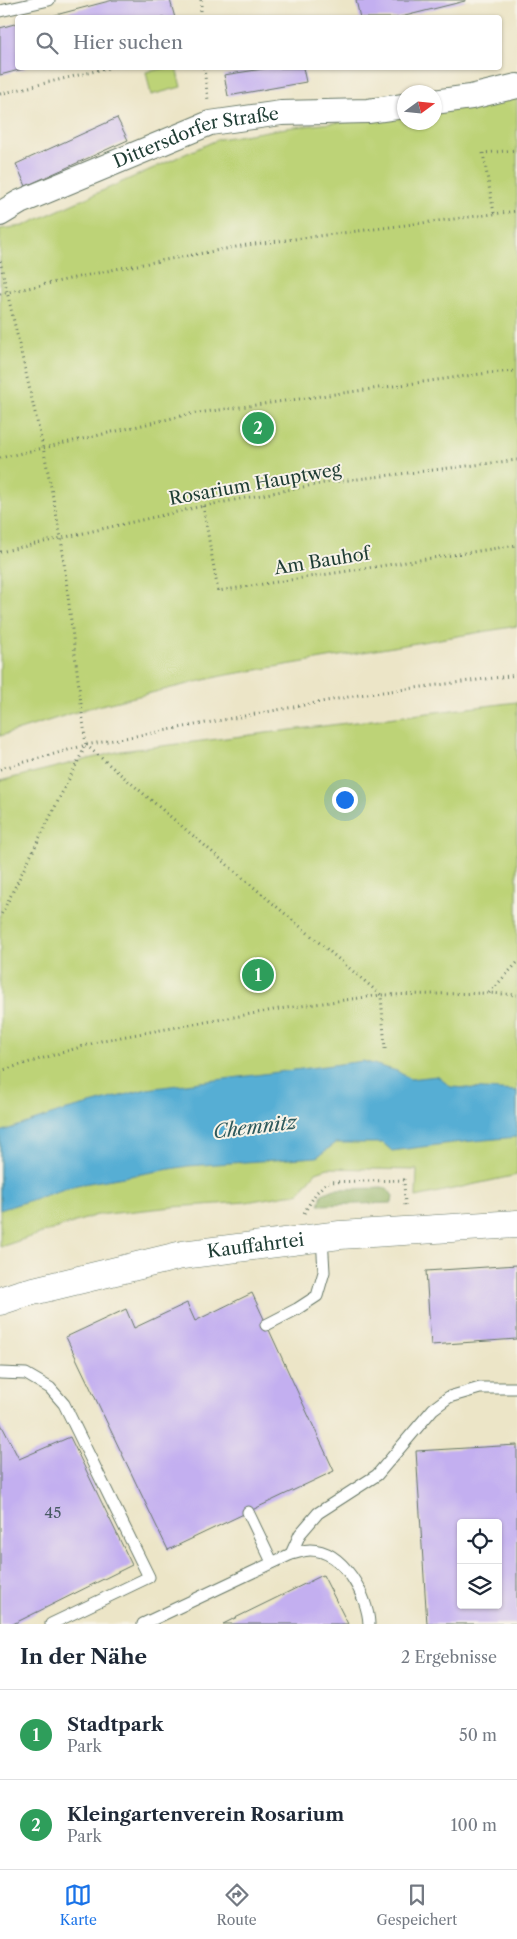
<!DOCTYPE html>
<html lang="de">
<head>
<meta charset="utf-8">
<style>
	:root { --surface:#fff; --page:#f6f6f7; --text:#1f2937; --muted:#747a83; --line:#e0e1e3; --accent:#1a73e8 }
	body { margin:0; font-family:"Libre Caslon Text",serif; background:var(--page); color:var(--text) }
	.controls { position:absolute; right:15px; bottom:15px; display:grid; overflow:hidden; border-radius:5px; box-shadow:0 1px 4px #0004 }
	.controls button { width:45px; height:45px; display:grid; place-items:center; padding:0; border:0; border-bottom:1px solid var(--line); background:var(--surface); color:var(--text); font:25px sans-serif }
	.compass { position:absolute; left:397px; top:85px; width:45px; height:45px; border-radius:50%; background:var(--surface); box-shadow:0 1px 4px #0004; rotate:75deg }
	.you { position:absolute; left:344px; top:799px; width:18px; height:18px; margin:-12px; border:4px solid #fff; border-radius:50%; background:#1a73e8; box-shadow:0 0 0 8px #1a73e833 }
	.badge { display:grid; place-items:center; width:32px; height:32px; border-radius:50%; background:var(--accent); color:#fff; font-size:16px; font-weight:700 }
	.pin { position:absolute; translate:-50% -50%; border:2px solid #fff; box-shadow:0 1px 5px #0006 }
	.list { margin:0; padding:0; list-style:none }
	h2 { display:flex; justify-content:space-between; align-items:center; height:65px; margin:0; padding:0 20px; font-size:21px }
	h2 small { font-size:16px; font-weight:400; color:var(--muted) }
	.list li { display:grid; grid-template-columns:32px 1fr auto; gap:15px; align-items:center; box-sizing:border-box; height:90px; padding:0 20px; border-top:1px solid var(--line) }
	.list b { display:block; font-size:19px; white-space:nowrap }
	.list p { margin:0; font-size:16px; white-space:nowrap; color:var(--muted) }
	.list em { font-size:16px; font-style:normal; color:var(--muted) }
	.icon { flex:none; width:28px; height:28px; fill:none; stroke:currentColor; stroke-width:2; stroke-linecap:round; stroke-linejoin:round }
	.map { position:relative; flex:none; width:517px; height:1624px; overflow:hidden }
	.search { position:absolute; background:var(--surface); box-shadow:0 1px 4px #0004; left:15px; right:15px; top:15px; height:55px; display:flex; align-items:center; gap:12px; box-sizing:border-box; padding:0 18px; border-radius:5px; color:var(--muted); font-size:19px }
	.sheet { height:245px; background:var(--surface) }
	nav { display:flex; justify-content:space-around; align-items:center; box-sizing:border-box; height:70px; border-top:1px solid var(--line); background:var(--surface); font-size:14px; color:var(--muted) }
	nav a { display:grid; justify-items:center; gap:2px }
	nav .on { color:var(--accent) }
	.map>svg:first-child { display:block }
</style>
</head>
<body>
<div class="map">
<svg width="517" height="1624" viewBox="0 0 517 1624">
	<rect width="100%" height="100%" fill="#f7f3e8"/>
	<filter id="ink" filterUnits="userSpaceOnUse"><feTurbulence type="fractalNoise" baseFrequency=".02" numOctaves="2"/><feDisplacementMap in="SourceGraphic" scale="10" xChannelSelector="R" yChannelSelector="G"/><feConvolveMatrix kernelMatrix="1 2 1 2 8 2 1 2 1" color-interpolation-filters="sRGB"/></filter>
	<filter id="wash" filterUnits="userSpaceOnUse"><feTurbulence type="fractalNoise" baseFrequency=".0096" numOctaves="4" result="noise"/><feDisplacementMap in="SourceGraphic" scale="20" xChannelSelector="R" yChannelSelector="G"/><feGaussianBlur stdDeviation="1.12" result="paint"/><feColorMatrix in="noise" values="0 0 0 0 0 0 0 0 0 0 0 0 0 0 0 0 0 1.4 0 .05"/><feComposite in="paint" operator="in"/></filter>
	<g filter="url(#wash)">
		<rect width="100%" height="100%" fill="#ece5c7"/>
		<g fill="#bdd377" stroke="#6e8856">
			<path d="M 166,68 L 176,68 L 181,87 L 151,95 L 146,72 Z"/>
			<path d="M 517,97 L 517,626 L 221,676 L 89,708 L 0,736 L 0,229 L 23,226 L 219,139 L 286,128 L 404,115 L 404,122 L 434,122 L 435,111 Z"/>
			<path d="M 517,702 L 517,1175 L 416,1197 L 417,1170 L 328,1168 L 316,1172 L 299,1193 L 246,1202 L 173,1207 L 97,1215 L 0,1247 L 0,781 L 121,751 Z"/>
		</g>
		<path fill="#96b568" stroke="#5a794e" d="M 387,1188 L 393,1196 L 392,1203 L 319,1205 L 322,1194 L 335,1189 Z"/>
		<path fill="#57aed4" stroke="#3b7684" d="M 363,1061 L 397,1071 L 410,1079 L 437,1076 L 451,1087 L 517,1091 L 517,1137 L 452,1143 L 392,1151 L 383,1143 L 336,1143 L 317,1157 L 188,1166 L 77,1185 L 0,1210 L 0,1132 L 63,1111 L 147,1089 Z"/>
		<g id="blocks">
			<g fill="#c3aff0" fill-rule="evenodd">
				<path d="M 113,0 L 170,0 L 175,18 L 44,18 Z"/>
				<path d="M 356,0 L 465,0 L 465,1 L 397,18 L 360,18 Z"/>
				<path d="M 18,23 L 18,68 L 27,68 L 0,75 L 0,28 Z"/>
				<path d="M 269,68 L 303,68 L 306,82 L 228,96 L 224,75 Z"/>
				<path d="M 117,118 L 128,140 L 26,186 L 16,164 Z"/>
				<path d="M 517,1265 L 517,1339 L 431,1345 L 426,1271 Z"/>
				<path d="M 252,1293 L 334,1471 L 168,1550 L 66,1337 L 126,1309 L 134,1328 L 187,1303 L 195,1321 Z"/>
				<path d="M 0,1422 L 19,1459 L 70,1437 L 132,1565 L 13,1624 L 0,1624 Z"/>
				<path d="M 517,1445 L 517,1624 L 427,1624 L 416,1451 ZM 461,1523 L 498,1523 L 498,1605 L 461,1605 Z"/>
				<path d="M 323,1575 L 348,1624 L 223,1624 Z"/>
			</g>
		</g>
	</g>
	<g filter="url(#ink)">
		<use href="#blocks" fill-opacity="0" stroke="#677867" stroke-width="1"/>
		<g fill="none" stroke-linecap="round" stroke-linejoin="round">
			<defs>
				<g id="service">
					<path d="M 0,11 L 49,0"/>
					<path d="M 266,1325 L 297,1309 L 317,1296 L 324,1272 L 322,1237"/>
					<path d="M 0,1373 L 26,1374 L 50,1388 L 64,1404 L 149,1577 L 51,1624"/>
					<path d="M 248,1512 L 272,1562"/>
					<path d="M 291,1554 L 300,1534 L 318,1513 L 377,1475 L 433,1409 L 449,1397 L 480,1388 L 517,1388"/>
					<path d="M 143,1624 L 291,1554 C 297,1553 304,1550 310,1550 C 343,1550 368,1596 369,1624"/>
				</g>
				<g id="minor">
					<path d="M 434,102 L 471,97 L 517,86"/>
					<path id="s1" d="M 0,214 L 20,202 L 210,123 L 281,113 L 368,111 L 404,106"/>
				</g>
				<g id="tertiary">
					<path id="s2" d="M 0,1301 L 21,1294 L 182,1255 L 340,1235 L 517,1224"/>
				</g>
			</defs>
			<use href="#service" stroke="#677867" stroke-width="13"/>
			<use href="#minor" stroke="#677867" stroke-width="26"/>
			<use href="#tertiary" stroke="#677867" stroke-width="29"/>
			<g stroke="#677867" stroke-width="3" stroke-dasharray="1 4" stroke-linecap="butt">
				<path d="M 201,0 L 201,18"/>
				<path d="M 204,68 L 208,100"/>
				<path d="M 0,94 L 108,68"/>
				<path d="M 494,213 L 483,153 L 517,150"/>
				<path d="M 0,261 L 43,447 L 61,538 L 86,745 L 0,917"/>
				<path d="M 0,294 L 121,268 L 247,245 L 517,211"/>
				<path d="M 0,458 L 190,414 L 488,373 L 517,371"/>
				<path d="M 203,506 L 218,591 L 517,545"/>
				<path d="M 0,552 L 203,506 L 324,483 L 517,460"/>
				<path d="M 86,745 L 381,995 L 385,1049"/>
				<path d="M 0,769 L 86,745 L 359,695 L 517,675"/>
				<path d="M 489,993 L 517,963"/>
				<path d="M 0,1071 L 104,1040 L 279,1009 L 381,995 L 489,993 L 517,995"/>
				<path d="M 304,1213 L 316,1193 L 327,1182 L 404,1180 L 405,1206"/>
			</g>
			<use href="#service" stroke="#fff" stroke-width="11"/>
			<use href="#minor" stroke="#fff" stroke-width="24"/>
			<use href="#tertiary" stroke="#fff" stroke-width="28"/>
		</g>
	</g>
	<g text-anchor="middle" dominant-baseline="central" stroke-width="4" stroke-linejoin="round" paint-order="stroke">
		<g font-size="15" fill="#485a63">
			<text x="53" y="1512">45</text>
		</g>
		<g font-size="18" fill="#1f3d34" stroke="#f7f3e8">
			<text stroke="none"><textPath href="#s1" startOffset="212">Dittersdorfer Straße</textPath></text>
			<text transform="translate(255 484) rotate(-10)">Rosarium Hauptweg</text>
			<text transform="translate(322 561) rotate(-9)">Am Bauhof</text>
			<text stroke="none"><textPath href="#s2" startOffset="262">Kauffahrtei</textPath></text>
		</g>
		<g font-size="19" font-style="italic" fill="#2d595c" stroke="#f7f3e8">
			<text transform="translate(255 1127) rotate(-7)">Chemnitz</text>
		</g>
	</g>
</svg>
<div class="controls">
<button><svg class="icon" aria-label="locate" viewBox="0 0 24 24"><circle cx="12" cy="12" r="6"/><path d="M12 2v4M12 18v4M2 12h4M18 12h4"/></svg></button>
<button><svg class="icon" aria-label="layers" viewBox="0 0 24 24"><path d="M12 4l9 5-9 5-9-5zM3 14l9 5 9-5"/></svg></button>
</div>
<svg class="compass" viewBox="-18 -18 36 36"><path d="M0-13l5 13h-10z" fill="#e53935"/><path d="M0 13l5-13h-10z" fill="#747a83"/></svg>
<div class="you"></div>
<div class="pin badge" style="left:258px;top:975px;background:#2e9e5b">1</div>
<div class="pin badge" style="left:258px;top:428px;background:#2e9e5b">2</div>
<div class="search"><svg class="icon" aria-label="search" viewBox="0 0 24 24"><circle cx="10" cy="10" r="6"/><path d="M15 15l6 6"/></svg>Hier suchen</div>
</div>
<section class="sheet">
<h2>In der Nähe<small>2 Ergebnisse</small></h2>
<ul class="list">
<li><span class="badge" style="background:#2e9e5b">1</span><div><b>Stadtpark</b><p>Park</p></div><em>50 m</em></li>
<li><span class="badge" style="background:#2e9e5b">2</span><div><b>Kleingartenverein Rosarium</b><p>Park</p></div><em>100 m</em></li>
</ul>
</section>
<nav>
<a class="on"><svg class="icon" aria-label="map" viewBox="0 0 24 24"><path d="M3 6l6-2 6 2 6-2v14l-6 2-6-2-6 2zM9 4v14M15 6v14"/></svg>Karte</a>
<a><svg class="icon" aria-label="directions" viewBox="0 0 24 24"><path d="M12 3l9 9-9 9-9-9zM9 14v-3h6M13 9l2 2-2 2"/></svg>Route</a>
<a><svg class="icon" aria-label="saved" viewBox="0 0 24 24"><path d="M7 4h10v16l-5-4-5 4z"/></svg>Gespeichert</a>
</nav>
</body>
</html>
